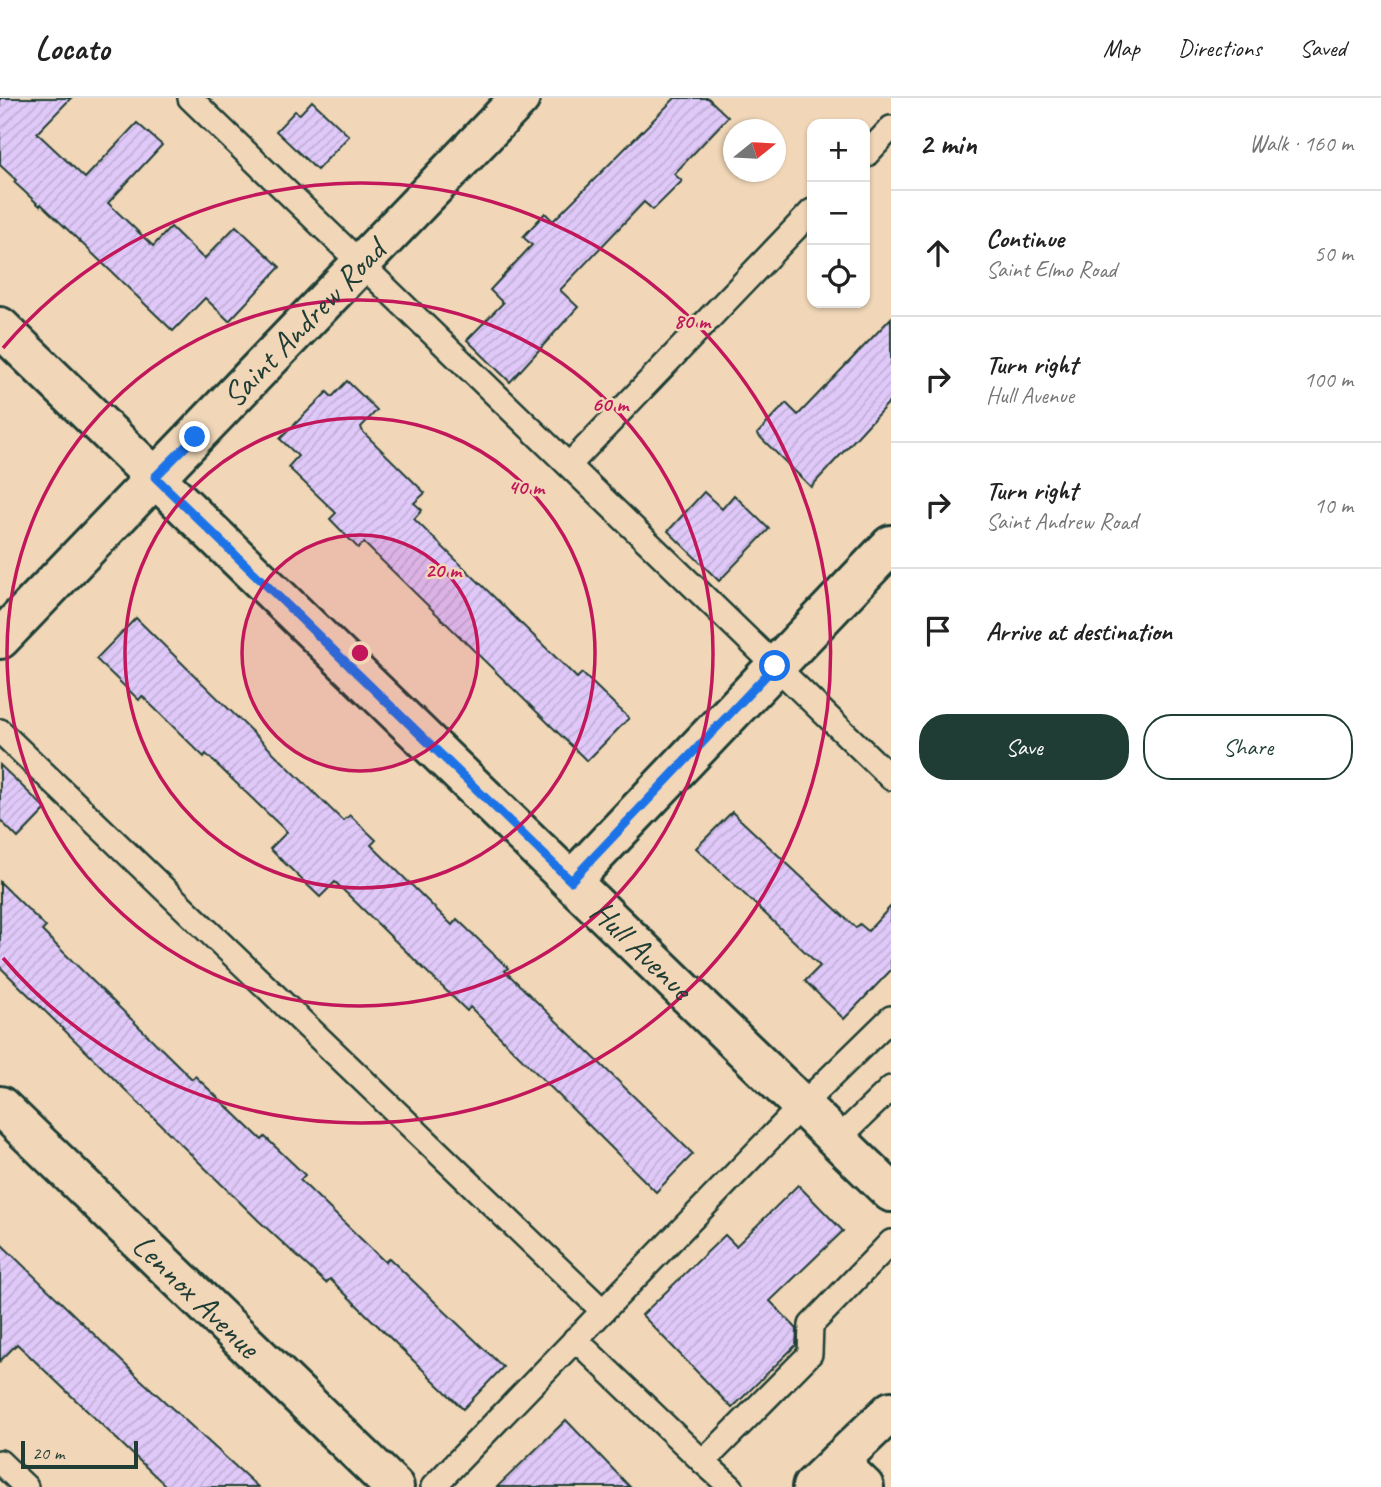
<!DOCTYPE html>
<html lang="en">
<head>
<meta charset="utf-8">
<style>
	:root { --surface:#fff; --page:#f6f6f6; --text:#222; --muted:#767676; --line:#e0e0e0; --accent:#1f3d34 }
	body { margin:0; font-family:Caveat,sans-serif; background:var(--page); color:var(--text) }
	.controls { position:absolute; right:21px; top:21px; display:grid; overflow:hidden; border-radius:14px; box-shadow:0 2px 5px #0004 }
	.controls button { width:63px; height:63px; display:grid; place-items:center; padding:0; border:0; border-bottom:2px solid var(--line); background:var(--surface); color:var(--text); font:35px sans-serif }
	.compass { position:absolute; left:723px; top:21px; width:63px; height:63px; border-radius:50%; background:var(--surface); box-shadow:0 2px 5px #0004; rotate:72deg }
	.scale { position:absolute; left:21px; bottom:18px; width:117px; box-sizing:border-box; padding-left:7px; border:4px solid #1f3d34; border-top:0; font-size:19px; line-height:24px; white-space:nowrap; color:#1f3d34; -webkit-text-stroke:5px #f1d7b8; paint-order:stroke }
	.stop { position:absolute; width:21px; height:21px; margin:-16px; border:5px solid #1a73e8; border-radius:50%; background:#fff }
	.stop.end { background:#1a73e8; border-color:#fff; box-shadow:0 2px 7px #0008 }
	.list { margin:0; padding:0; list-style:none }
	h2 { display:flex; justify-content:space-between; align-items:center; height:91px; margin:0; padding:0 28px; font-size:30px }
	h2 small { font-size:23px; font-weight:400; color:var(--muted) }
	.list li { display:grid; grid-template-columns:46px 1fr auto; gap:21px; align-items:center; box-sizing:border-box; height:126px; padding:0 28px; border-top:2px solid var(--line) }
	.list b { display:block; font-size:26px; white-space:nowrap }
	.list p { margin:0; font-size:23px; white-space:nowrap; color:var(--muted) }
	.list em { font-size:23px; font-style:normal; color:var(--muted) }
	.actions { display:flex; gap:14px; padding:21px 28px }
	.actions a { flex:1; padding:16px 0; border:2px solid var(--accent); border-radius:28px; text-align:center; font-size:24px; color:var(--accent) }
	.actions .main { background:var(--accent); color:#fff }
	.icon { flex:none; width:38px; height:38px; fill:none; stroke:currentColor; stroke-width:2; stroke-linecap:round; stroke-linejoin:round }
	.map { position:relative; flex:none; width:891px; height:1389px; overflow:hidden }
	header { display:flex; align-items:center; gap:42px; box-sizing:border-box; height:98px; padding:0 35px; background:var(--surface); border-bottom:2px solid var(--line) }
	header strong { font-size:33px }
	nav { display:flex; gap:38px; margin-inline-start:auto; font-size:24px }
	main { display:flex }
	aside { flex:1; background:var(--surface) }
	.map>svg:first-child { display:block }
</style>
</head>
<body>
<header>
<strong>Locato</strong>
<nav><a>Map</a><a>Directions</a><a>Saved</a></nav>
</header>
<main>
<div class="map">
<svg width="891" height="1389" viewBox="0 0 891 1389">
	<defs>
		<pattern id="building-hatch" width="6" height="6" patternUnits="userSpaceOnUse" patternTransform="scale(1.75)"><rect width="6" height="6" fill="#e0c9f9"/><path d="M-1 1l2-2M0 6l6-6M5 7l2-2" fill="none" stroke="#c0aed6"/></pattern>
	</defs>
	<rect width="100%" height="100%" fill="#f1d7b8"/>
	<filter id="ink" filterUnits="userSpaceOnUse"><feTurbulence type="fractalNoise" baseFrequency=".0143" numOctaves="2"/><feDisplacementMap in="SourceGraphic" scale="14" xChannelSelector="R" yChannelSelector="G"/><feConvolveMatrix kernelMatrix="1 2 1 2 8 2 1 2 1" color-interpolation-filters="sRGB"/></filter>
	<g filter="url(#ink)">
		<g fill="url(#building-hatch)" stroke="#1f3d34" stroke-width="2">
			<path d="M 0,0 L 71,0 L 37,35 L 85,80 L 137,25 L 162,47 L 108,105 L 153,148 L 171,129 L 204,161 L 236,128 L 280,169 L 229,223 L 205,200 L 173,233 L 41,106 L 40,108 L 14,84 L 16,82 L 0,67 Z"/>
			<path d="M 675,0 L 708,0 L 728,19 L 674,76 L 682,83 L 653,112 L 644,104 L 560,192 L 578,209 L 510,284 L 467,242 L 503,205 L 490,192 L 532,147 L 523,139 L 545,115 L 553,123 Z"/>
			<path d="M 312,3 L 349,38 L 317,72 L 276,33 L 295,13 L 300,16 Z"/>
			<path d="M 891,220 L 891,302 L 811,389 L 757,336 L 786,305 L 798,317 Z"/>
			<path d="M 347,283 L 377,312 L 361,329 L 363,334 L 425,395 L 414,405 L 422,412 L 414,421 L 577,580 L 582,575 L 629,620 L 587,663 L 364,445 L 358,450 L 330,421 L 336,415 L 288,369 L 298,358 L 280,341 L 327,294 L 332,299 Z"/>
			<path d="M 704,394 L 722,411 L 734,397 L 769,431 L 719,483 L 668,433 Z"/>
			<path d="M 136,520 L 343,723 L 350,717 L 376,742 L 371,747 L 452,827 L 457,821 L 508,870 L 505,873 L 693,1056 L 656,1094 L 470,909 L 467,913 L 335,784 L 320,799 L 270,751 L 287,734 L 206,656 L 204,659 L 142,598 L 139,602 L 96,561 Z"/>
			<path d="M 0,667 L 46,711 L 18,740 L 0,722 Z"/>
			<path d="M 732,714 L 856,830 L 860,826 L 868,833 L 891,808 L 891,872 L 844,921 L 805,883 L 820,868 L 696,750 Z"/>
			<path d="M 0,784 L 46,829 L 42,833 L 192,981 L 195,978 L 262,1042 L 265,1039 L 305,1077 L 300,1082 L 385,1164 L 389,1160 L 503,1269 L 463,1311 L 330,1181 L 326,1185 L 259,1123 L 0,869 Z"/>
			<path d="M 798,1087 L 843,1133 L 770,1203 L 797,1231 L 796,1247 L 732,1310 L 642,1217 L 725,1137 L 736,1148 Z"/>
			<path d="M 0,1145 L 139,1280 L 258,1389 L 167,1389 L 17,1246 L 0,1263 Z"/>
			<path d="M 566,1322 L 630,1389 L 497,1389 Z"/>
		</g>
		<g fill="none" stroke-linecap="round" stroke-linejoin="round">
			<defs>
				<g id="service">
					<path d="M 190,0 L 891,680"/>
					<path d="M 865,58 L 891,30"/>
					<path d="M 569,367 L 812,113"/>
					<path d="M 0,633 L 603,1213"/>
					<path d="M 837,1042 L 891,990"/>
					<path d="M 575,1241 L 703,1364 L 810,1256 L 811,1227 L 891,1144"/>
					<path d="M 0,1364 L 26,1389"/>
					<path d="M 703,1364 L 731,1389"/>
					<path d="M 433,1389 L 802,1007 L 891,920"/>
				</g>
				<g id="minor">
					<path id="s1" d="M 0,229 L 891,1094"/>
					<path id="s2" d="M 0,541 L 520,0"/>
					<path d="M 571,783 L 891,447"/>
					<path id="s3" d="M 0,1008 L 394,1389"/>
					<path d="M 838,1364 L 864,1389"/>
				</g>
				<path id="secondary" d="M 812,1389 L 891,1313"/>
			</defs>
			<use href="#service" stroke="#1f3d34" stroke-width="28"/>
			<use href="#minor" stroke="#1f3d34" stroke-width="44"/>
			<use href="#secondary" stroke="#1f3d34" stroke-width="44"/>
			<use href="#service" stroke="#f1d7b8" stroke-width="23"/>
			<use href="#minor" stroke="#f1d7b8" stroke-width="38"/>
			<use href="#secondary" stroke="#f1d7b8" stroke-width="38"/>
		</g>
	</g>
	<g fill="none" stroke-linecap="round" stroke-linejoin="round" filter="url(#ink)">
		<path stroke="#1a73e8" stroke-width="9" d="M 195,339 L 155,379 L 571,783 L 775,568"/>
	</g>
	<circle cx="360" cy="555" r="118" fill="#c2185b" fill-opacity=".12"/>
	<g fill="none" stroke="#c2185b" stroke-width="3.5">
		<circle cx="360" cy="555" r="118"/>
		<circle cx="360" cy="555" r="235"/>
		<circle cx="360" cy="555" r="353"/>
		<path d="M3 250A470 470 0 1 1 3 860"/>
	</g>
	<g text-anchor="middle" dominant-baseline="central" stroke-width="5" stroke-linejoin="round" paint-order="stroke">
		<g font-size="33" fill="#1f3d34" stroke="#f1d7b8">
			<text stroke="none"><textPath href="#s2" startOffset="438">Saint Andrew Road</textPath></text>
			<text stroke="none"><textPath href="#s1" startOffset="894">Hull Avenue</textPath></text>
			<text stroke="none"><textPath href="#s3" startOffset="273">Lennox Avenue</textPath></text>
		</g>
	</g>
	<circle cx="360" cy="555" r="10" fill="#c2185b" stroke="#f1d7b8" stroke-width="3.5"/>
	<g font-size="21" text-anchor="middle" font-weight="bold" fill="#c2185b" stroke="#f1d7b8" stroke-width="5" stroke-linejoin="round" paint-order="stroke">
		<text x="692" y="230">80 m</text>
		<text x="610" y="313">60 m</text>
		<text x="526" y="396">40 m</text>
		<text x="443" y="479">20 m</text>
	</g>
</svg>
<div class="controls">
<button>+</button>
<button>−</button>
<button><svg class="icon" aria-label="locate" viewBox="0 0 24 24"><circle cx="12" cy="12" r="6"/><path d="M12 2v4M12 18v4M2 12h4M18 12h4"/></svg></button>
</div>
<svg class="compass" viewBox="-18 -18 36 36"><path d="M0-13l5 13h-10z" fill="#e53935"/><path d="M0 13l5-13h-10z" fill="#767676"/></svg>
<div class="scale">20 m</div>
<div class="stop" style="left:775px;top:568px"></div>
<div class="stop end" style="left:195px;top:339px"></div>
</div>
<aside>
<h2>2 min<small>Walk · 160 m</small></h2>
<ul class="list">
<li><svg class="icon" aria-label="ahead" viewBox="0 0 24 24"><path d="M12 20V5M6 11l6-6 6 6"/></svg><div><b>Continue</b><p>Saint Elmo Road</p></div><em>50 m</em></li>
<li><svg class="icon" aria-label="right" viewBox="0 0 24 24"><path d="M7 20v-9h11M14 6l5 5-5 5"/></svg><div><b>Turn right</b><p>Hull Avenue</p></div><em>100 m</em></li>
<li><svg class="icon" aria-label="right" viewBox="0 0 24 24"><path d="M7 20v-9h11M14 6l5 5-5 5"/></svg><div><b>Turn right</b><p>Saint Andrew Road</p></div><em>10 m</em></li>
<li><svg class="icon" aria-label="arrive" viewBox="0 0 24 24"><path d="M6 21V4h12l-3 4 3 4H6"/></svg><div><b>Arrive at destination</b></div></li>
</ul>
<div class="actions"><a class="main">Save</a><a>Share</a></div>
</aside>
</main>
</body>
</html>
